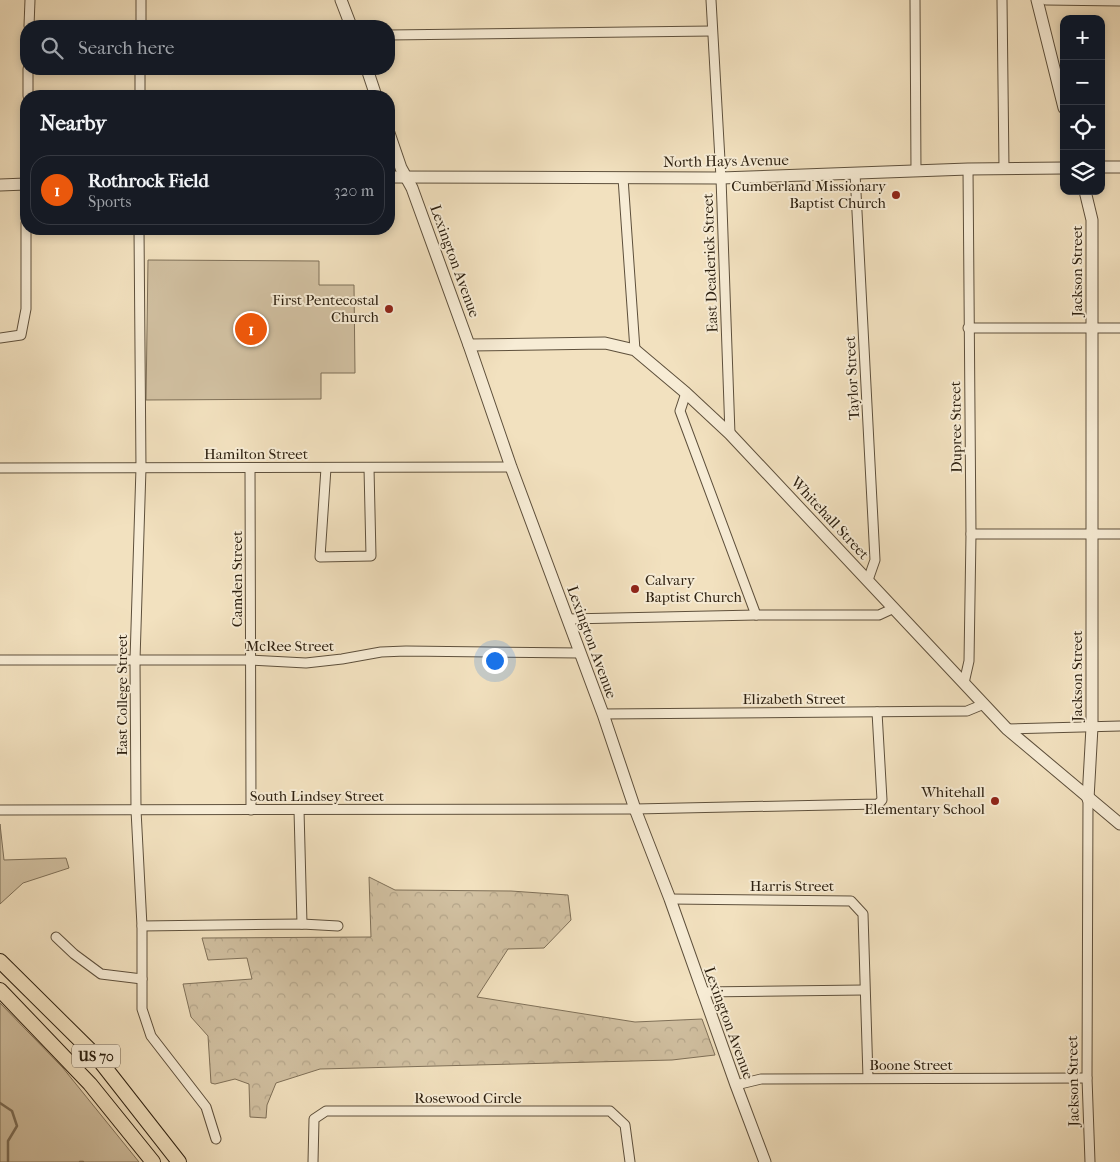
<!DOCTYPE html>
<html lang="en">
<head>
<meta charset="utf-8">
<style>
	:root { --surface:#171b24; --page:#20242c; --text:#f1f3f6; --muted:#9ea1a6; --line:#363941; --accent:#ea580c }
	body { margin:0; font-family:"IM FELL French Canon",serif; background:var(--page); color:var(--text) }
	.controls { position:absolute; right:15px; top:15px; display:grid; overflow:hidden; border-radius:10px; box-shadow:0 2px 8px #0003 }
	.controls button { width:45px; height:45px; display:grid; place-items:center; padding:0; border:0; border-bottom:1px solid var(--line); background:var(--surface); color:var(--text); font:25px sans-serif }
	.you { position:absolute; left:494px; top:660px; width:18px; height:18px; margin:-12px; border:4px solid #fff; border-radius:50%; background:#1a73e8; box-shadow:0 0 0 8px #1a73e833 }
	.badge { display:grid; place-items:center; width:32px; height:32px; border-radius:50%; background:var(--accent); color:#fff; font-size:16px; font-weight:700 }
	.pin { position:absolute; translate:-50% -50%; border:2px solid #fff; box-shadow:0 1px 5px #0006 }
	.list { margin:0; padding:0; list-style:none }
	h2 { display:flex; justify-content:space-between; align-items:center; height:65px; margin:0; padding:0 20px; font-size:21px }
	h2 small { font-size:16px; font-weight:400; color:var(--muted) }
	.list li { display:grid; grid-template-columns:32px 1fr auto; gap:15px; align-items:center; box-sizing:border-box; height:70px; margin:0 10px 10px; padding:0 10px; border:1px solid var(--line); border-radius:20px }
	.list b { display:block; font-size:19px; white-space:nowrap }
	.list p { margin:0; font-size:16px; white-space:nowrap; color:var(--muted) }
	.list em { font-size:16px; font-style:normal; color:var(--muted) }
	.icon { flex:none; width:28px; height:28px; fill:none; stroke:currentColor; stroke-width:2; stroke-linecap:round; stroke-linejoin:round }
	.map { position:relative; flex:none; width:1120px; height:1162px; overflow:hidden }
	.search { position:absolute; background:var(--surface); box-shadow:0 2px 8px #0003; left:20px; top:20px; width:375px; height:55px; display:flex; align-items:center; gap:12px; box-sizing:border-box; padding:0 18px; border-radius:20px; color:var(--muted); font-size:19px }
	.panel { position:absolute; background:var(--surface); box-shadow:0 2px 8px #0003; left:20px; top:90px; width:375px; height:145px; border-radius:20px }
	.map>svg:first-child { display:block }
</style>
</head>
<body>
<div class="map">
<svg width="1120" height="1162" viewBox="0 0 1120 1162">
	<defs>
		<pattern id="forest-crowns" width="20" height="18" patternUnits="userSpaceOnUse" patternTransform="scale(1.25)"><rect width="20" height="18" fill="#d1c0a1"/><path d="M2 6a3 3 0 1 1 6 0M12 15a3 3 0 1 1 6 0" fill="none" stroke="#b4a58a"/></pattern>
	</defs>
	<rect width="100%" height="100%" fill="#f2e1bf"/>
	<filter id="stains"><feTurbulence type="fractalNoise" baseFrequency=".004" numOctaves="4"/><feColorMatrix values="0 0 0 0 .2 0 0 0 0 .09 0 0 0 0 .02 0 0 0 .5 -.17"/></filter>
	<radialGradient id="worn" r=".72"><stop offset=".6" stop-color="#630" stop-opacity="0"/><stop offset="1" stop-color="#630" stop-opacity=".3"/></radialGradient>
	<g fill="#d1c0a1" stroke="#7f7058">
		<path d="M 148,260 L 319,261 L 319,285 L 354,285 L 355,373 L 321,373 L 321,399 L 146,400 Z"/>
		<path d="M 0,824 L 4,860 L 66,858 L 69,868 L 23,883 L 0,904 Z"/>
		<path d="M 0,1003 L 63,1068 L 139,1162 L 0,1162 Z"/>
	</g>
	<path fill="url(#forest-crowns)" stroke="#7f7058" d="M 369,877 L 395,890 L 511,891 L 568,895 L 571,920 L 544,948 L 508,949 L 477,997 L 635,1022 L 702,1019 L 715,1055 L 672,1060 L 320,1069 L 276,1083 L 267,1105 L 266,1118 L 250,1117 L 249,1084 L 235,1079 L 215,1084 L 211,1083 L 208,1036 L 191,1017 L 183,984 L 252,979 L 247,958 L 208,960 L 202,938 L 371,937 Z"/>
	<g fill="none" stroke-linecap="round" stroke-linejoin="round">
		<g stroke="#7b6c56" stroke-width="2.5">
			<path d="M 0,1103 L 12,1111 L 17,1126 L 8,1141 L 8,1162"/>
			<path d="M 80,1162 L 83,1162"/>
		</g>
		<defs>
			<g id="minor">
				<path d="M 141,0 L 141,26"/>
				<path d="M 711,0 L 721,178 L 730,434"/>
				<path d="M 915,0 L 916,171"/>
				<path d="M 1002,0 L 1004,168"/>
				<path d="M 1046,0 L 1120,1"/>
				<path d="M 29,26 L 30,0"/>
				<path d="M 389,35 L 712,31"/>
				<path d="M 28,96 L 28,69"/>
				<path d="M 140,96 L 140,69"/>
				<path d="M 855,173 L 875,560 L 868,580"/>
				<path d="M 623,178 L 635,350"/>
				<path d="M 139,229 L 141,468 L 135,660 L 136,810 L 142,926 L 142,1009 L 151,1036 L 206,1107 L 216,1139"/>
				<path d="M 968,328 L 1120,328"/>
				<path d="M 0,338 L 21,335 L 26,309 L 26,223"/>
				<path d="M 686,393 L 680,411 L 756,615"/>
				<path d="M 0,468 L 511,467"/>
				<path d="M 250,468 L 251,810"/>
				<path d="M 326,468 L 320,557 L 371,556 L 369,468"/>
				<path d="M 971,534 L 1120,534"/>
				<path d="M 568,619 L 756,615 L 879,615 L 892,609"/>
				<path d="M 0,660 L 250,660 L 306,663 L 342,659 L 381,652 L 406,651 L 579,653"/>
				<path d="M 964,683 L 969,661 L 971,534 L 968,169"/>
				<path d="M 603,714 L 967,711 L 984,704"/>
				<path d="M 1007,729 L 1120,726"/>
				<path d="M 1088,799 L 1087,1078 L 1090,1162"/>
				<path d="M 0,810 L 635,809 L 878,804 L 882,800 L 877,712"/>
				<path d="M 299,810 L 302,924"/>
				<path d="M 670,899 L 851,901 L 863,914 L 868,1078"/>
				<path d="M 142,926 L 302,924 L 338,926"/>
				<path d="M 56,937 L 74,954 L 101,974 L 142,979"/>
				<path d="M 702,992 L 864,990"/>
				<path d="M 736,1085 L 761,1079 L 1087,1078"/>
				<path d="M 313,1162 L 314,1119 L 326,1111 L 610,1111 L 625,1125 L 630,1162"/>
			</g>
			<g id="tertiary">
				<path d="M 341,0 L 351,26"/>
				<path d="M 1037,0 L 1064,108"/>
				<path d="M 367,69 L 376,96"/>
				<path d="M 389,133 L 401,168 L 412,188 L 469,345 L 511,467 L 603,714 L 635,809 L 670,899 L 736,1085 L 765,1162"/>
				<path d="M 1101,167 L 1120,167"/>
				<path d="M 389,177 L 721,178 L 968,169 L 1064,168"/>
				<path d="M 0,185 L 26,184"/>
				<path d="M 1085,191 L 1092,220 L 1092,727 L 1088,799"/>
				<path d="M 469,345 L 605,343 L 635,350 L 686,393 L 730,434 L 1007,729 L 1120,824"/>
			</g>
			<g id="trunk">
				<path d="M 0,961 L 96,1056 L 179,1162"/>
				<path d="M 0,990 L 90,1084 L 153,1162"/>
			</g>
		</defs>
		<use href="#minor" stroke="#5e503c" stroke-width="11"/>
		<use href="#tertiary" stroke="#5e503c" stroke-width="13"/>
		<use href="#trunk" stroke="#2d2010" stroke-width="16"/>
		<use href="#minor" stroke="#f7ecd5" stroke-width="9"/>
		<use href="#tertiary" stroke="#f7ecd5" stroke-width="11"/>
		<use href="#trunk" stroke="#f2e1bf" stroke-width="14"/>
	</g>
	<g fill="#8f2418" stroke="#f7ecd5" stroke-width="2">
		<circle cx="896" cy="195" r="5"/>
		<circle cx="389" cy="309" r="5"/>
		<circle cx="635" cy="589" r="5"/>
		<circle cx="995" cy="801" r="5"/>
	</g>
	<g text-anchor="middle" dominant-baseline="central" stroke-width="4" stroke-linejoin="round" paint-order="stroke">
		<rect fill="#f7ecd5" stroke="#6a5d4b" stroke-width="1" x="72" y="1044.5" width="48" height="23" rx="4"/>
		<g font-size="14" font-weight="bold" fill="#2d2010">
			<text x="96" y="1056">US 70</text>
		</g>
		<g font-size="15" fill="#2d2010" stroke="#f7ecd5">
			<text transform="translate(726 161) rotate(-1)">North Hays Avenue</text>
			<text transform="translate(455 261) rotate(70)">Lexington Avenue</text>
			<text transform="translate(710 263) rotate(-92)">East Deaderick Street</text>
			<text transform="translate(1077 271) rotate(-90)">Jackson Street</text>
			<text transform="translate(852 378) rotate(-93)">Taylor Street</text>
			<text transform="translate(956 427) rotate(-91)">Dupree Street</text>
			<text x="256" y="454">Hamilton Street</text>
			<text transform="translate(830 518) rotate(47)">Whitehall Street</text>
			<text transform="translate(237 579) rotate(-90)">Camden Street</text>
			<text transform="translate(592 642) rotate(70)">Lexington Avenue</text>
			<text x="290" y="646">McRee Street</text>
			<text transform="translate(1077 676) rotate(-90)">Jackson Street</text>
			<text transform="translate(122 695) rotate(-90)">East College Street</text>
			<text x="794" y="699">Elizabeth Street</text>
			<text x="317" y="796">South Lindsey Street</text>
			<text x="792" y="886">Harris Street</text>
			<text transform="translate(729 1023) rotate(70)">Lexington Avenue</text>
			<text x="911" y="1065">Boone Street</text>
			<text transform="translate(1073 1081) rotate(-91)">Jackson Street</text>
			<text x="468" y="1098">Rosewood Circle</text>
		</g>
		<g font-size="15" fill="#2d2010" stroke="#f7ecd5" text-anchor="end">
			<text x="886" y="186">Cumberland Missionary<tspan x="886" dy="17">Baptist Church</tspan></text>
			<text x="379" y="300">First Pentecostal<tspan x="379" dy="17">Church</tspan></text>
			<text x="645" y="580" text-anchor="start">Calvary<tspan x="645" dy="17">Baptist Church</tspan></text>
			<text x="985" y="792">Whitehall<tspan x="985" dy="17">Elementary School</tspan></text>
		</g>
	</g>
	<rect width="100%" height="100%" filter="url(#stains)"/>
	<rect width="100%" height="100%" fill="url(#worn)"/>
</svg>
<div class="controls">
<button>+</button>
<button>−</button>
<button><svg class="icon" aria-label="locate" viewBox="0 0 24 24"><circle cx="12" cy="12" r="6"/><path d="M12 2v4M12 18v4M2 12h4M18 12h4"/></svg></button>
<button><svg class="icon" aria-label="layers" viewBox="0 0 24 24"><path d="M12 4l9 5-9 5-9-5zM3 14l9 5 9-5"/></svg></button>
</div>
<div class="you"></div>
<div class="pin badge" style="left:251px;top:329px">1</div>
<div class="search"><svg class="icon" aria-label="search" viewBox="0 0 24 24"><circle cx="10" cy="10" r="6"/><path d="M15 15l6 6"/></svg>Search here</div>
<section class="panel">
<h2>Nearby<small></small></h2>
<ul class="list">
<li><span class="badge">1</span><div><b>Rothrock Field</b><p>Sports</p></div><em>320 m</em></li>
</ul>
</section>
</div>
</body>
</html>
